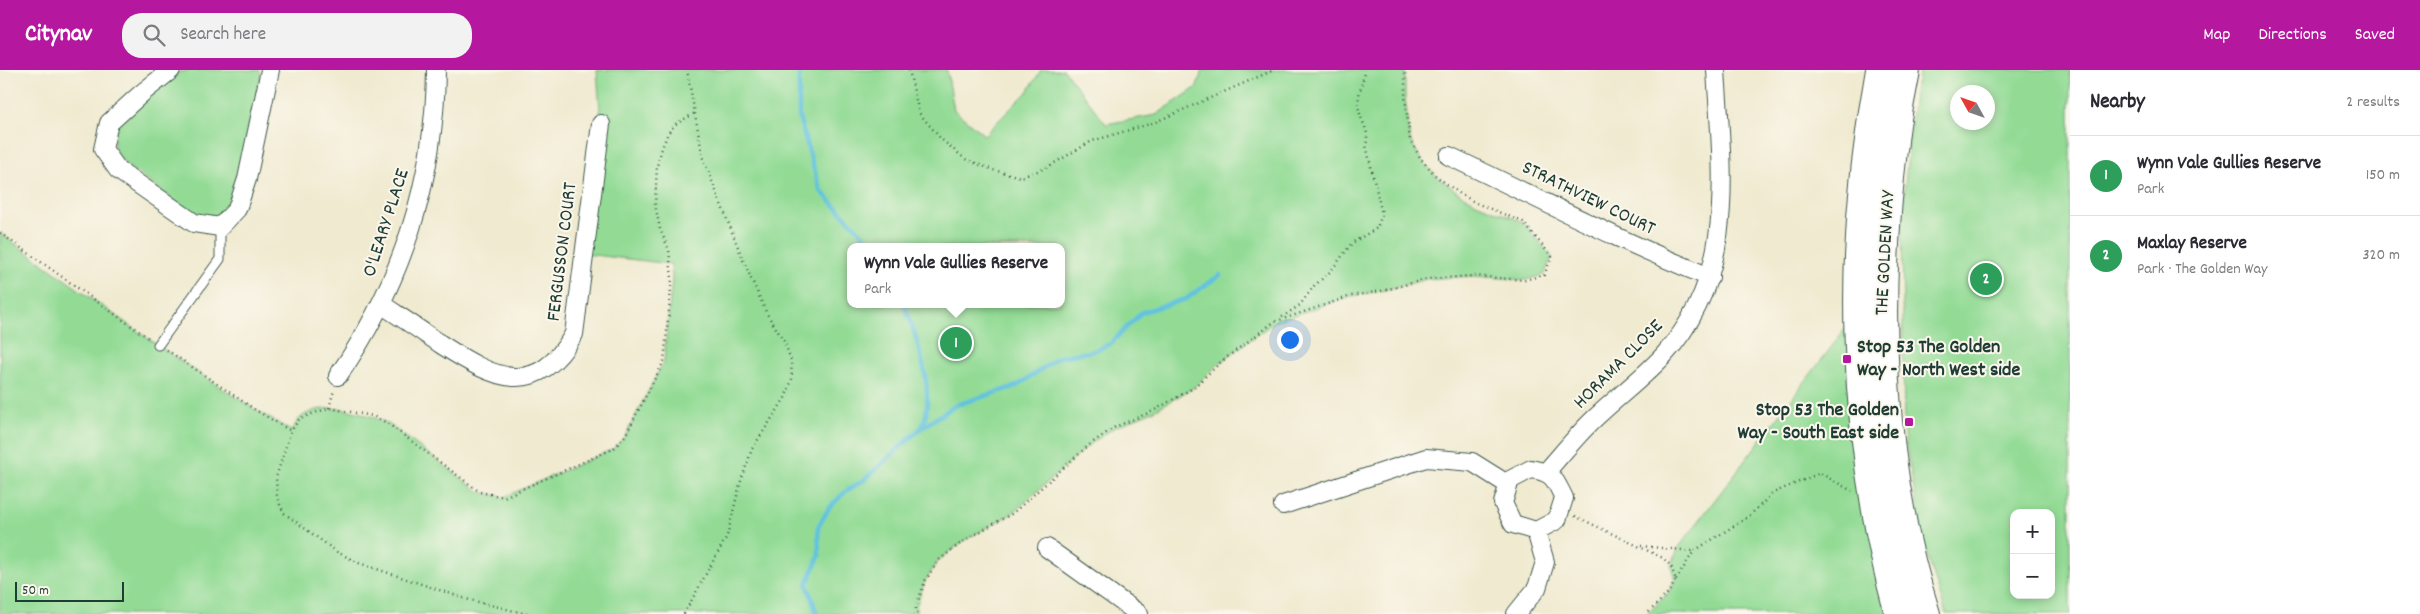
<!DOCTYPE html>
<html lang="en">
<head>
<meta charset="utf-8">
<style>
	:root { --surface:#fff; --page:#f2f2f3; --text:#2b2b33; --muted:#7c7c81; --line:#e1e1e2; --accent:#b5179e }
	body { margin:0; font-family:Dekko,sans-serif; background:var(--page); color:var(--text) }
	.controls { position:absolute; right:15px; bottom:15px; display:grid; overflow:hidden; border-radius:10px; box-shadow:0 2px 8px #0003 }
	.controls button { width:45px; height:45px; display:grid; place-items:center; padding:0; border:0; border-bottom:1px solid var(--line); background:var(--surface); color:var(--text); font:25px sans-serif }
	.compass { position:absolute; left:1950px; top:15px; width:45px; height:45px; border-radius:50%; background:var(--surface); box-shadow:0 2px 8px #0003; rotate:310deg }
	.scale { position:absolute; left:15px; bottom:12px; width:109px; box-sizing:border-box; padding-left:5px; border:2px solid #1f3d34; border-top:0; font-size:14px; line-height:18px; white-space:nowrap; color:#1f3d34; -webkit-text-stroke:4px #fbf7ec; paint-order:stroke }
	.you { position:absolute; left:1289px; top:269px; width:18px; height:18px; margin:-12px; border:4px solid #fff; border-radius:50%; background:#1a73e8; box-shadow:0 0 0 8px #1a73e833 }
	.badge { display:grid; place-items:center; width:32px; height:32px; border-radius:50%; background:var(--accent); color:#fff; font-size:16px; font-weight:700 }
	.pin { position:absolute; translate:-50% -50%; border:2px solid #fff; box-shadow:0 1px 5px #0006 }
	.popup { position:absolute; left:847px; top:173px; width:218px; height:65px; box-sizing:border-box; display:grid; place-content:center; border-radius:10px; background:var(--surface); filter:drop-shadow(0 1px 4px #0005); font-size:16px; white-space:nowrap; color:var(--muted) }
	.popup b { font-size:19px; color:var(--text) }
	.popup::after { content:''; position:absolute; left:50%; top:100%; margin-left:-10px; border:10px solid transparent; border-top-color:var(--surface) }
	.list { margin:0; padding:0; list-style:none }
	h2 { display:flex; justify-content:space-between; align-items:center; height:65px; margin:0; padding:0 20px; font-size:21px }
	h2 small { font-size:16px; font-weight:400; color:var(--muted) }
	.list li { display:grid; grid-template-columns:32px 1fr auto; gap:15px; align-items:center; box-sizing:border-box; height:80px; padding:0 20px; border-top:1px solid var(--line) }
	.list b { display:block; font-size:19px; white-space:nowrap }
	.list p { margin:0; font-size:16px; white-space:nowrap; color:var(--muted) }
	.list em { font-size:16px; font-style:normal; color:var(--muted) }
	.icon { flex:none; width:28px; height:28px; fill:none; stroke:currentColor; stroke-width:2; stroke-linecap:round; stroke-linejoin:round }
	.map { position:relative; flex:none; width:2070px; height:544px; overflow:hidden }
	header { display:flex; align-items:center; gap:30px; box-sizing:border-box; height:70px; padding:0 25px; background:var(--accent); color:#fff }
	header strong { font-size:24px }
	nav { display:flex; gap:28px; margin-inline-start:auto; font-size:18px }
	.search { width:350px; height:45px; background:var(--page); display:flex; align-items:center; gap:12px; box-sizing:border-box; padding:0 18px; border-radius:20px; color:var(--muted); font-size:19px }
	main { display:flex }
	aside { flex:1; background:var(--surface) }
	.map>svg:first-child { display:block }
</style>
</head>
<body>
<header>
<strong>Citynav</strong>
<div class="search"><svg class="icon" aria-label="search" viewBox="0 0 24 24"><circle cx="10" cy="10" r="6"/><path d="M15 15l6 6"/></svg>Search here</div>
<nav><a>Map</a><a>Directions</a><a>Saved</a></nav>
</header>
<main>
<div class="map">
<svg width="2070" height="544" viewBox="0 0 2070 544">
	<rect width="100%" height="100%" fill="#fbf7ec"/>
	<filter id="ink" filterUnits="userSpaceOnUse"><feTurbulence type="fractalNoise" baseFrequency=".02" numOctaves="2"/><feDisplacementMap in="SourceGraphic" scale="10" xChannelSelector="R" yChannelSelector="G"/><feConvolveMatrix kernelMatrix="1 2 1 2 8 2 1 2 1" color-interpolation-filters="sRGB"/></filter>
	<filter id="wash" filterUnits="userSpaceOnUse"><feTurbulence type="fractalNoise" baseFrequency=".0096" numOctaves="4" result="noise"/><feDisplacementMap in="SourceGraphic" scale="20" xChannelSelector="R" yChannelSelector="G"/><feGaussianBlur stdDeviation="1.12" result="paint"/><feColorMatrix in="noise" values="0 0 0 0 0 0 0 0 0 0 0 0 0 0 0 0 0 1.4 0 .05"/><feComposite in="paint" operator="in"/></filter>
	<g filter="url(#wash)">
		<rect width="100%" height="100%" fill="#f0ead0"/>
		<g fill="#93db95" stroke="#598c64" fill-rule="evenodd">
			<path d="M 191,0 L 259,0 L 261,4 L 230,136 L 216,146 L 194,145 L 126,95 L 114,79 L 115,54 L 180,2 Z"/>
			<path d="M 597,0 L 947,0 L 954,40 L 984,65 L 1028,21 L 1041,0 L 1064,0 L 1106,54 L 1156,45 L 1197,17 L 1202,0 L 1405,0 L 1405,27 L 1410,70 L 1421,89 L 1436,106 L 1459,123 L 1476,133 L 1523,152 L 1552,187 L 1544,205 L 1525,210 L 1473,206 L 1427,209 L 1381,221 L 1351,226 L 1274,252 L 1222,291 L 1193,318 L 1153,341 L 1115,357 L 1089,375 L 1013,443 L 965,470 L 939,490 L 925,511 L 916,537 L 916,544 L 0,544 L 0,163 C 96,231 190,302 291,361 C 294,357 297,351 300,348 C 324,329 363,342 387,353 L 480,422 L 504,427 L 613,379 L 625,366 L 664,291 L 672,208 L 671,194 L 585,184 L 601,54 ZM 851,177 L 1061,177 L 1061,234 L 851,234 Z"/>
			<path d="M 1920,0 L 2070,0 L 2070,544 L 1946,544 L 1924,475 L 1904,364 L 1902,146 L 1914,22 ZM 1958,22 L 1988,22 L 1988,52 L 1958,52 ZM 2014,443 L 2051,443 L 2051,525 L 2014,525 Z"/>
			<path d="M 1858,242 L 1899,544 L 1647,544 L 1668,523 L 1675,510 L 1671,496 L 1679,477 Z"/>
		</g>
		<g fill="none" stroke-linecap="round" stroke-linejoin="round">
			<g stroke="#60c2de" stroke-width="4.5">
				<path d="M 799,0 L 799,47 L 820,120 L 864,166 L 870,177"/>
				<path d="M 904,234 C 916,265 937,325 922,356"/>
				<path d="M 817,544 L 807,514 L 819,486 L 818,457 L 829,438 L 846,421 L 864,410 L 921,358 L 956,335 L 1017,316 L 1059,287 L 1093,281 L 1110,274 L 1142,242 L 1186,229 L 1220,205"/>
			</g>
		</g>
	</g>
	<g filter="url(#ink)">
		<g fill="none" stroke-linecap="round" stroke-linejoin="round">
			<defs>
				<path id="lane" d="M 158,275 L 220,189 L 220,157"/>
				<g id="street">
					<path d="M 171,0 L 142,23 L 109,53 L 103,79 L 118,100 L 194,153 L 220,157 L 237,139 L 247,109 L 270,0"/>
					<path d="M 1449,86 C 1536,127 1621,172 1710,207"/>
					<path d="M 381,234 C 402,248 422,261 442,275 C 495,309 536,330 574,264 L 601,54"/>
					<path d="M 338,306 C 401,215 435,111 436,0"/>
					<path d="M 1531,399 C 1554,403 1554,408 1564,428 L 1557,450 L 1536,461 L 1513,454 L 1503,433 L 1510,410 Z"/>
					<path d="M 1546,402 C 1562,384 1577,365 1594,349 C 1617,327 1643,308 1664,285 C 1738,204 1722,100 1716,0"/>
					<path d="M 1283,435 L 1426,388 L 1472,392 L 1507,414"/>
					<path d="M 1047,478 L 1139,544"/>
					<path d="M 1516,544 L 1537,518 L 1545,492 L 1536,461"/>
				</g>
				<g id="primary">
					<path d="M 1880,0 C 1846,180 1851,367 1899,544"/>
					<path d="M 1906,0 C 1902,24 1896,47 1894,71 C 1875,226 1878,394 1926,544"/>
				</g>
			</defs>
			<use href="#lane" stroke="#3e574b" stroke-width="11"/>
			<use href="#street" stroke="#3e574b" stroke-width="20"/>
			<use href="#primary" stroke="#3e574b" stroke-width="30"/>
			<g stroke="#3e574b" stroke-width="2.5" stroke-dasharray="1 4" stroke-linecap="butt">
				<path d="M 909,0 L 919,43 L 941,69 L 965,89 L 993,100 L 1021,107 L 1046,98 L 1092,71 L 1153,53 L 1274,0"/>
				<path d="M 0,163 L 150,269"/>
				<path d="M 1282,247 L 1300,235 L 1314,216 L 1331,201 L 1352,173 L 1377,158 L 1382,144 L 1366,75 C 1370,59 1362,55 1359,40 C 1356,28 1363,13 1365,0"/>
				<path d="M 167,280 L 257,341 L 291,361"/>
				<path d="M 329,338 L 334,320"/>
				<path d="M 1575,446 L 1663,488 L 1671,496 L 1676,510 L 1668,523 L 1647,544"/>
				<path d="M 1641,476 L 1693,481"/>
				<path d="M 1676,510 L 1694,481 L 1748,447 L 1773,423 L 1820,403 L 1852,421"/>
				<path d="M 527,544 L 466,529 L 359,493 L 337,482 L 284,443 L 277,428 L 276,407 L 291,361 L 300,348 L 329,338 L 373,346 L 387,353 L 480,422 L 504,427 L 613,379 L 625,366 L 664,291 L 672,208 L 669,180 L 660,159 L 655,134 L 657,96 L 662,78 L 668,63 L 676,54 L 695,43"/>
				<path d="M 684,544 L 727,466 L 740,414 L 752,379 L 785,328 L 792,310 L 791,290 L 784,271 L 767,244 L 743,190 L 703,88 L 687,0"/>
				<path d="M 916,544 L 916,537 L 925,511 L 939,490 L 965,470 L 1013,443 L 1089,375 L 1115,357 L 1153,341 L 1193,318 L 1222,291 L 1274,252 L 1351,226 L 1381,221 L 1427,209 L 1473,206 L 1525,210 L 1544,205 L 1552,187 L 1523,152 L 1476,133 L 1459,123 L 1436,106 L 1421,89 L 1410,70 L 1405,27 L 1405,0"/>
			</g>
			<use href="#lane" stroke="#fff" stroke-width="9"/>
			<use href="#street" stroke="#fff" stroke-width="18"/>
			<use href="#primary" stroke="#fff" stroke-width="28"/>
		</g>
	</g>
	<g fill="#b5179e" stroke="#fbf7ec" stroke-width="2">
		<rect x="1842" y="284" width="10" height="10" rx="2.5"/>
		<rect x="1904" y="347" width="10" height="10" rx="2.5"/>
	</g>
	<g text-anchor="middle" dominant-baseline="central" stroke-width="4" stroke-linejoin="round" paint-order="stroke">
		<g font-size="20" fill="#1f3d34" stroke="#fbf7ec">
			<text transform="translate(1588 129) rotate(26)">STRATHVIEW COURT</text>
			<text transform="translate(387 153) rotate(-72)">O'LEARY PLACE</text>
			<text transform="translate(563 182) rotate(-83)">FERGUSSON COURT</text>
			<text transform="translate(1886 183) rotate(-87)">THE GOLDEN WAY</text>
			<text transform="translate(1619 295) rotate(-45)">HORAMA CLOSE</text>
		</g>
		<g font-size="20" font-weight="bold" fill="#1f3d34" stroke="#fbf7ec" text-anchor="start">
			<text x="1857" y="278">Stop 53 The Golden<tspan x="1857" dy="23">Way - North West side</tspan></text>
			<text x="1899" y="341" text-anchor="end">Stop 53 The Golden<tspan x="1899" dy="23">Way - South East side</tspan></text>
		</g>
	</g>
</svg>
<div class="controls">
<button>+</button>
<button>−</button>
</div>
<svg class="compass" viewBox="-18 -18 36 36"><path d="M0-13l5 13h-10z" fill="#e53935"/><path d="M0 13l5-13h-10z" fill="#7c7c81"/></svg>
<div class="scale">50 m</div>
<div class="you"></div>
<div class="pin badge" style="left:956px;top:273px;background:#2e9e5b">1</div>
<div class="popup"><b>Wynn Vale Gullies Reserve</b>Park</div>
<div class="pin badge" style="left:1986px;top:209px;background:#2e9e5b">2</div>
</div>
<aside>
<h2>Nearby<small>2 results</small></h2>
<ul class="list">
<li><span class="badge" style="background:#2e9e5b">1</span><div><b>Wynn Vale Gullies Reserve</b><p>Park</p></div><em>150 m</em></li>
<li><span class="badge" style="background:#2e9e5b">2</span><div><b>Maxlay Reserve</b><p>Park · The Golden Way</p></div><em>320 m</em></li>
</ul>
</aside>
</main>
</body>
</html>
